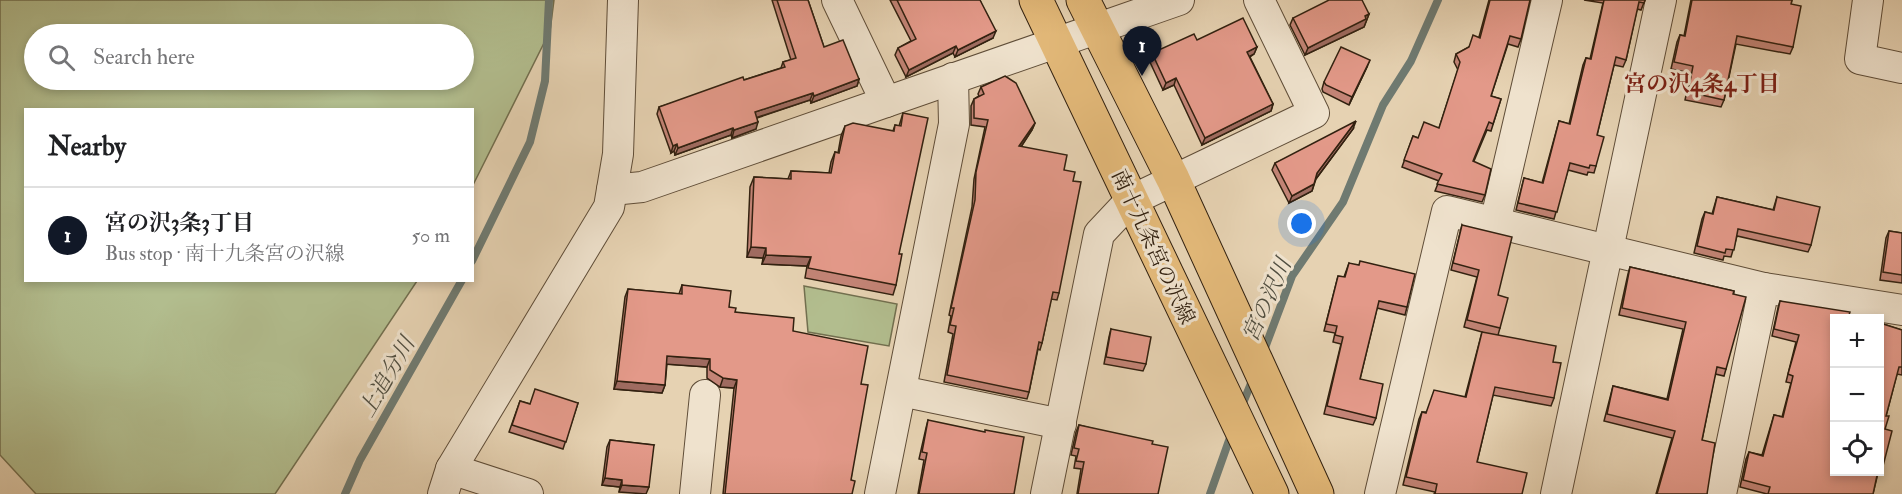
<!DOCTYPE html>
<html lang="en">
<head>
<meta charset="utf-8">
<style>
	:root { --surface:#fff; --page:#f6f6f6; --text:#202124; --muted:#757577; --line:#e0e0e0; --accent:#111827 }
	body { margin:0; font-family:"IM FELL Double Pica","Noto Serif JP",serif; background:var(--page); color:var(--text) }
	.controls { position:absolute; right:18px; bottom:18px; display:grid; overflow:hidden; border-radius:0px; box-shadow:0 3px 9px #0003 }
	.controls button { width:54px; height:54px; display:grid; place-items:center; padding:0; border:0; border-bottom:2px solid var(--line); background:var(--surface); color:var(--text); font:30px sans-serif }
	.you { position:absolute; left:1302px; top:224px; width:21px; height:21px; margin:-15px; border:4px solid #fff; border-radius:50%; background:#1a73e8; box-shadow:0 0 0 9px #1a73e833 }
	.badge { display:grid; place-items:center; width:39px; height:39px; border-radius:50%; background:var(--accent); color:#fff; font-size:20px; font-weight:700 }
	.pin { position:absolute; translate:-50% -50px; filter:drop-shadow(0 2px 3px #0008) }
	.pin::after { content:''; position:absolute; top:32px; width:21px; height:18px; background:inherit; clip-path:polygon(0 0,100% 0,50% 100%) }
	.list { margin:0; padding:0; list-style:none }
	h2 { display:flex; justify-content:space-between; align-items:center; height:78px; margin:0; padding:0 24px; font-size:26px }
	h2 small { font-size:20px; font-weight:400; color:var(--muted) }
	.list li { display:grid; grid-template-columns:39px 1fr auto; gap:18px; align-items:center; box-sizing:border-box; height:96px; padding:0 24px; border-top:2px solid var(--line) }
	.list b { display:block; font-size:22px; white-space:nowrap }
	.list p { margin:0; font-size:20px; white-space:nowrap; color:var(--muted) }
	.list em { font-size:20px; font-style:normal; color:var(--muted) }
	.icon { flex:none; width:33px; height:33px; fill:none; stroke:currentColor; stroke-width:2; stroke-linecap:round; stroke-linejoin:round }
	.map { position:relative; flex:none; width:1902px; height:494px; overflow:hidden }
	.search { position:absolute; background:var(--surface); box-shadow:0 3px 9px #0003; left:24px; top:24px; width:450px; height:66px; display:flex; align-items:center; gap:15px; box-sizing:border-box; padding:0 21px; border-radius:33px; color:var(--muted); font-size:22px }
	.panel { position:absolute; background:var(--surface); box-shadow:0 3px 9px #0003; left:24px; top:108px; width:450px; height:174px; border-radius:0px }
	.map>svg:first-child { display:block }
</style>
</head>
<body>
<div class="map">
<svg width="1902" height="494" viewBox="0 0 1902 494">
	<rect width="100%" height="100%" fill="#e6d2b2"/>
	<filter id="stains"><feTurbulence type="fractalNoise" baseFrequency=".00333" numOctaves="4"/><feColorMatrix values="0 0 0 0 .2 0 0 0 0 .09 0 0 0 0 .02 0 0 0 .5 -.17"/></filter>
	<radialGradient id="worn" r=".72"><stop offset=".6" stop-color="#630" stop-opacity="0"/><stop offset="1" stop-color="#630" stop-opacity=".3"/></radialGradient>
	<g fill="#b2bd8e" stroke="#726f4f" stroke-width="1.5" fill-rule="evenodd">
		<path d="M 0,0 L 554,0 L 550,31 L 473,185 L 472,110 L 26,110 L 26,280 L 417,281 L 275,494 L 36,494 L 0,455 ZM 34,34 L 464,34 L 464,80 L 34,80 Z"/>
		<path d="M 804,286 L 897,304 L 889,346 L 808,332 Z"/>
	</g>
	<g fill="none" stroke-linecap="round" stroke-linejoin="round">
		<g stroke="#6f7a71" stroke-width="8">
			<path d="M 472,261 L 530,142 L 545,81 L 549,0"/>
			<path d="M 1263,353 L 1292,276 L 1343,202 L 1383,105 L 1411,61 L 1438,0"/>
			<path d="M 1241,408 L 1254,376"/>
			<path d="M 345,494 L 360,460 L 462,280"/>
			<path d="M 1210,494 L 1232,432"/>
		</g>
		<defs>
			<g id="minor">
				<path d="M 837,0 L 886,102"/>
				<path d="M 1868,0 L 1860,59 L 1902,68"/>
				<path d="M 612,190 L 642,187 L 1179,0"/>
				<path d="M 1495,223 L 1547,0"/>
				<path d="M 901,391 L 1061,424"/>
				<path d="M 451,469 L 528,494"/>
				<path d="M 443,494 L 451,469 L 609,207 L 618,154 L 623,0"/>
				<path d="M 695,494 L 705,395"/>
				<path d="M 880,494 L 954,124 L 953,78"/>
				<path d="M 1046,494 L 1099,234 L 1130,201 L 1314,113 L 1259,0"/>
				<path d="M 1380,494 L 1447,211 L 1764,288 L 1902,310"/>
				<path d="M 1556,494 L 1661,0"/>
				<path d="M 1721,494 L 1764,288"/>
			</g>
			<g id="major">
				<path d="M 1036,0 L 1272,494"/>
				<path d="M 1083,0 L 1173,179 L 1317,494"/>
			</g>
		</defs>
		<use href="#minor" stroke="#5f4d38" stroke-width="32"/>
		<use href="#major" stroke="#322110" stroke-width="35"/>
		<use href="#minor" stroke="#efe2cd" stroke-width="30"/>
		<use href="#major" stroke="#e3b979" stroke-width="33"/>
	</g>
	<g fill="#c38476" stroke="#322110" stroke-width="1.5">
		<path d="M 772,0 L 808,0 L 824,47 L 859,79 L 857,86 L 811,103 L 810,100 L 757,118 L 756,129 L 732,138 L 731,135 L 675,155 L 674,151 L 671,153 L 657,114 L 659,107 L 781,68 L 783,62 L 791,60 Z"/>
		<path d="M 890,0 L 980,0 L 993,38 L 955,57 L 953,53 L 906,77 L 895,55 L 898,48 L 911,41 Z"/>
		<path d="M 1489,0 L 1530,0 L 1521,39 L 1518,47 L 1508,44 L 1491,96 L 1501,99 L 1491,131 L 1487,130 L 1474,161 L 1485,195 L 1482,202 L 1435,191 L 1439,181 L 1402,167 L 1413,136 L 1418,138 L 1439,128 L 1458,70 L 1454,62 L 1456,54 L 1469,47 L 1479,37 Z"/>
		<path d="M 1584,0 L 1645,0 L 1641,10 L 1637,9 L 1626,60 L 1623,67 L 1614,65 L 1597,135 L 1596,166 L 1594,173 L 1588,172 L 1587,175 L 1568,170 L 1554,219 L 1516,210 L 1524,178 L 1542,183 L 1559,121 L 1569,124 L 1583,65 L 1586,58 L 1590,59 L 1603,3 Z"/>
		<path d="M 1691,0 L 1792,0 L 1791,4 L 1793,47 L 1790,54 L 1736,44 L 1724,100 L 1721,107 L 1685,100 L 1691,73 L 1671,69 L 1677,42 L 1680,35 L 1684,36 Z"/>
		<path d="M 1369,14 L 1364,27 L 1305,55 L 1290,25 L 1293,18 Z"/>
		<path d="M 1197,40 L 1257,47 L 1254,54 L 1250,57 L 1273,104 L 1271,111 L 1202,145 L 1174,85 L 1163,90 L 1149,60 L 1152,53 Z"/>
		<path d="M 1367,67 L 1349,105 L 1323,92 L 1322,89 L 1324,82 Z"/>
		<path d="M 981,87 L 1035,123 L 1032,130 L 1021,147 L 1064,170 L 1059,293 L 1057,300 L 1051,299 L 1042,343 L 1040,350 L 1038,349 L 1029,392 L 1027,399 L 944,382 L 953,334 L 948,332 L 951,316 L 949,315 L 972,207 L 974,179 L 985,127 L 971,125 L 971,106 L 974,99 L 979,96 L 978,94 Z"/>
		<path d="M 903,113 L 899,254 L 896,285 L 893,295 L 805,278 L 807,266 L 762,264 L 763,258 L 747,257 L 750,187 L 754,177 L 788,179 L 791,171 L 829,173 L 831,162 L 835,152 L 838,153 L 841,136 L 845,126 L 893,131 L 895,125 L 899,126 Z"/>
		<path d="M 1353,129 L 1316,179 L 1312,191 L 1289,203 L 1272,170 L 1275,163 Z"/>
		<path d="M 1717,197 L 1773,210 L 1777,197 L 1811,245 L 1808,252 L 1737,236 L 1731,257 L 1724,256 L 1723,260 L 1694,253 L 1702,219 L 1705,212 L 1712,214 Z"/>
		<path d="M 1462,225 L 1498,295 L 1500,328 L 1498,335 L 1553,362 L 1554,398 L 1551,406 L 1493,395 L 1477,462 L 1522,494 L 1434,494 L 1435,492 L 1403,485 L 1419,419 L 1422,412 L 1426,412 L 1465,397 L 1482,332 L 1464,327 L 1477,277 L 1451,270 Z"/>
		<path d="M 1889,231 L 1902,233 L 1902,283 L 1880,280 L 1886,238 Z"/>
		<path d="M 1349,263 L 1407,307 L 1405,315 L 1377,308 L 1360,379 L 1376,418 L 1373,425 L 1324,414 L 1341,344 L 1333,342 L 1335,333 L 1324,331 L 1338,276 L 1344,277 Z"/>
		<path d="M 1630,267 L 1734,291 L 1726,369 L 1724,376 L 1715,374 L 1702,440 L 1707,494 L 1656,494 L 1672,438 L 1604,421 L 1613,386 L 1667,399 L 1683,329 L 1619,315 L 1628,274 Z"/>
		<path d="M 682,285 L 729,307 L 735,312 L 793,331 L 861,384 L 851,480 L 852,494 L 723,494 L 734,388 L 720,387 L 707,378 L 707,367 L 667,364 L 665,385 L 662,393 L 614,389 L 625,297 L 628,289 L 679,294 Z"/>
		<path d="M 1780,301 L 1834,318 L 1834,471 L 1880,471 L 1880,323 L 1902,330 L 1902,375 L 1897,374 L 1886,416 L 1883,466 L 1880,474 L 1878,473 L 1873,494 L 1767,494 L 1740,487 L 1746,459 L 1749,452 L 1762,455 L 1774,415 L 1782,417 L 1791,383 L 1786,382 L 1796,342 L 1772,336 L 1778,308 Z"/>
		<path d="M 1111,329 L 1146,364 L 1143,371 L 1104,364 L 1109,337 Z"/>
		<path d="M 520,401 L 530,404 L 578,403 L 563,449 L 509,432 Z"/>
		<path d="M 928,420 L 1014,494 L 918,494 L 924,460 L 919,459 L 926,428 Z"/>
		<path d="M 1079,425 L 1152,444 L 1158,494 L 1077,494 L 1081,469 L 1074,468 L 1076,456 L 1071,455 L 1076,432 Z"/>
		<path d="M 610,440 L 654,445 L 619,492 L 620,487 L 602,485 L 607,447 Z"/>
	</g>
	<g fill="#9f6b60" stroke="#322110" stroke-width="1.5">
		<path d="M 1369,14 L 1364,27 L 1305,55 L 1308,48 Z"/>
		<path d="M 996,31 L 993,38 L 955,57 L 958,50 Z"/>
		<path d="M 956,46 L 953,53 L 906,77 L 909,70 Z"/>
		<path d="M 1257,47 L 1254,54 L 1245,59 L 1247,52 Z"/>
		<path d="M 1370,60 L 1367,67 L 1349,105 L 1352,97 Z"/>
		<path d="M 1176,78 L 1174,85 L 1163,90 L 1166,83 Z"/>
		<path d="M 859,79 L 857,86 L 811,103 L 814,96 Z"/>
		<path d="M 813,93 L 810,100 L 752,119 L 755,112 Z"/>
		<path d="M 1273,104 L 1271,111 L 1202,145 L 1205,138 Z"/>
		<path d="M 1356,121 L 1353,129 L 1315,180 L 1317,173 Z"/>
		<path d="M 758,122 L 756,129 L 732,138 L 734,130 Z"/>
		<path d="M 1035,123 L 1032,130 L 1016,154 L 1019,146 Z"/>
		<path d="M 733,128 L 731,135 L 675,155 L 678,148 Z"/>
		<path d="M 677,144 L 674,151 L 671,153 L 673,146 Z"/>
		<path d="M 1314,184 L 1312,191 L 1289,203 L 1292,196 Z"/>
		<path d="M 751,247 L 766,248 L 763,258 L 747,257 Z"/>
		<path d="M 766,255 L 811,257 L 807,266 L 762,264 Z"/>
		<path d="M 667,356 L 710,359 L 707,367 L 664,364 Z"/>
		<path d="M 723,378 L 737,380 L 734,388 L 720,387 Z"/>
		<path d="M 617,381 L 665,385 L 662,393 L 614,389 Z"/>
		<path d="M 605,478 L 622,480 L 620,487 L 602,485 Z"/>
		<path d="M 622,485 L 649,487 L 646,494 L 619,492 Z"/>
	</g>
	<g fill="#e39989" stroke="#322110" stroke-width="1.5">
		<path d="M 777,0 L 808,0 L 824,47 L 843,40 L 859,79 L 814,96 L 813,93 L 755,112 L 758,122 L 734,130 L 733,128 L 678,148 L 677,144 L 673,146 L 659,107 L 743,77 L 744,80 L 785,67 L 783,62 L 796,58 Z"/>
		<path d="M 897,0 L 980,0 L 996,31 L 958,50 L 956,46 L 909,70 L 898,48 L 916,39 Z"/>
		<path d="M 1329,0 L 1362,0 L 1369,14 L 1365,16 L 1366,19 L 1308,48 L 1293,18 Z"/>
		<path d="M 1490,0 L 1530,0 L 1521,39 L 1510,36 L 1491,96 L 1501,99 L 1493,124 L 1489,122 L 1473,161 L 1491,169 L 1485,195 L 1437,184 L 1442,174 L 1404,160 L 1413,136 L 1418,138 L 1424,122 L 1439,128 L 1460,62 L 1456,54 L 1469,47 L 1473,35 L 1480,38 Z"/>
		<path d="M 1604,0 L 1645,0 L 1644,3 L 1639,2 L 1626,60 L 1616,57 L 1597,135 L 1604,137 L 1596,166 L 1590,165 L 1589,168 L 1570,163 L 1557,212 L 1518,203 L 1524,178 L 1543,183 L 1559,121 L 1570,124 L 1586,58 L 1591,59 Z"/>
		<path d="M 1692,0 L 1792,0 L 1791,4 L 1801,6 L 1793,47 L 1737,36 L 1724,100 L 1688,92 L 1693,66 L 1674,62 L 1680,35 L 1685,36 Z"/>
		<path d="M 1243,18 L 1257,47 L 1247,52 L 1273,104 L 1205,138 L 1176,78 L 1166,83 L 1152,53 L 1194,34 L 1197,40 Z"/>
		<path d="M 1341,47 L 1370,60 L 1352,97 L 1326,85 L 1324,82 Z"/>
		<path d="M 1005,76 L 1016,83 L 1035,123 L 1019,146 L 1067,155 L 1064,170 L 1075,172 L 1073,181 L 1081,182 L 1059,293 L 1053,292 L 1042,343 L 1039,342 L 1029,392 L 947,375 L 956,326 L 950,325 L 954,308 L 951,308 L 975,200 L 976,172 L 988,120 L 974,118 L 974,99 L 984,94 L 981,87 Z"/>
		<path d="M 903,113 L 928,118 L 899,254 L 902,254 L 896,285 L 808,268 L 811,257 L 766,255 L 766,248 L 751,247 L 754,177 L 791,179 L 791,171 L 831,173 L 835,152 L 839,153 L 845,126 L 853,123 L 894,131 L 895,125 L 901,126 Z"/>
		<path d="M 1356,121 L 1317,173 L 1314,184 L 1292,196 L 1275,163 Z"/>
		<path d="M 1717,197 L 1774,210 L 1777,197 L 1820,207 L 1811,245 L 1738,229 L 1734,250 L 1726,249 L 1725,253 L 1697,246 L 1705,212 L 1713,214 Z"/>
		<path d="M 1462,225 L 1512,237 L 1498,295 L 1508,298 L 1500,328 L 1467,320 L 1479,270 L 1453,263 Z"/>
		<path d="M 1889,231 L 1902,233 L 1902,275 L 1883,272 Z"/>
		<path d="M 1360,261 L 1415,274 L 1407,307 L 1379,301 L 1360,379 L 1383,384 L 1376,418 L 1327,406 L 1343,337 L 1335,335 L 1337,326 L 1326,324 L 1338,276 L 1345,277 L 1349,263 L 1359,265 Z"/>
		<path d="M 1630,267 L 1734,291 L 1733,294 L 1746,297 L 1726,369 L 1717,367 L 1702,440 L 1715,443 L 1707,494 L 1657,494 L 1675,431 L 1607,414 L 1613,386 L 1668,400 L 1686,322 L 1622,308 Z"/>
		<path d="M 682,285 L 731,291 L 729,307 L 736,308 L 735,312 L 794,318 L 793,331 L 868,346 L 861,384 L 868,385 L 851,480 L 855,481 L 852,494 L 725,494 L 737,380 L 723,378 L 710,370 L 710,359 L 667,356 L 665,385 L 617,381 L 628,289 L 682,294 Z"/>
		<path d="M 1780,301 L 1850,312 L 1848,318 L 1834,318 L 1834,471 L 1878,471 L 1873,494 L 1768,494 L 1770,487 L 1743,480 L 1749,452 L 1763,456 L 1774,415 L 1783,417 L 1793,376 L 1788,374 L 1799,335 L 1774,329 Z"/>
		<path d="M 1880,323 L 1902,330 L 1902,367 L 1899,367 L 1886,416 L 1889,416 L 1885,429 L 1892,431 L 1883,466 L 1880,466 L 1880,467 Z"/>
		<path d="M 1111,329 L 1151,337 L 1146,364 L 1106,357 Z"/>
		<path d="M 1482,332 L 1556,346 L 1553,362 L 1561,363 L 1554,398 L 1495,387 L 1477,462 L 1527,473 L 1522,494 L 1435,494 L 1437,484 L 1406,477 L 1422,412 L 1426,413 L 1434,390 L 1466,397 Z"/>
		<path d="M 535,389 L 578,403 L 566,442 L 512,425 L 520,401 L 530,404 Z"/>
		<path d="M 928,420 L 985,432 L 985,430 L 1024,437 L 1014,494 L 919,494 L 927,453 L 922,452 Z"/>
		<path d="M 1079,425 L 1153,441 L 1152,444 L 1168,447 L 1158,494 L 1078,494 L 1084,462 L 1076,461 L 1079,449 L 1074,448 Z"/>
		<path d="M 610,440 L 654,445 L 649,487 L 622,485 L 622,480 L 605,478 Z"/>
	</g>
	<g text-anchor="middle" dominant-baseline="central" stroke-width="6" stroke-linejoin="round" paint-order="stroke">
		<g font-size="21" fill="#322110" stroke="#efe2cd">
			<text transform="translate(1153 247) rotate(65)">南十九条宮の沢線</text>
		</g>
		<g font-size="22" font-weight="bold" fill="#7a1f14" stroke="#efe2cd">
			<text x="1702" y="84">宮の沢4条4丁目</text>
		</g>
		<g font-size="22" font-style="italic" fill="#504e40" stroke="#efe2cd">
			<text transform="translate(1267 300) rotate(-66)">宮の沢川</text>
			<text transform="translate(387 377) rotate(-60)">上追分川</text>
		</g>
	</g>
	<rect width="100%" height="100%" filter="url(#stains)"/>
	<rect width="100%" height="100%" fill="url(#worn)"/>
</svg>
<div class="controls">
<button>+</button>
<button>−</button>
<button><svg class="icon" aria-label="locate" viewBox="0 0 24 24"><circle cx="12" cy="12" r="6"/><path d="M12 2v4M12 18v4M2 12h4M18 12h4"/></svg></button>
</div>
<div class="you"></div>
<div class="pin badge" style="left:1142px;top:76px">1</div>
<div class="search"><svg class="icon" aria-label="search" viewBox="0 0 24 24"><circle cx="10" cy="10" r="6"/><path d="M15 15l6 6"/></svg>Search here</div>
<section class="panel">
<h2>Nearby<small></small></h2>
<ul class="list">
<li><span class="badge">1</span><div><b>宮の沢3条3丁目</b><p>Bus stop · 南十九条宮の沢線</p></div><em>50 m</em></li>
</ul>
</section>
</div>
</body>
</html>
